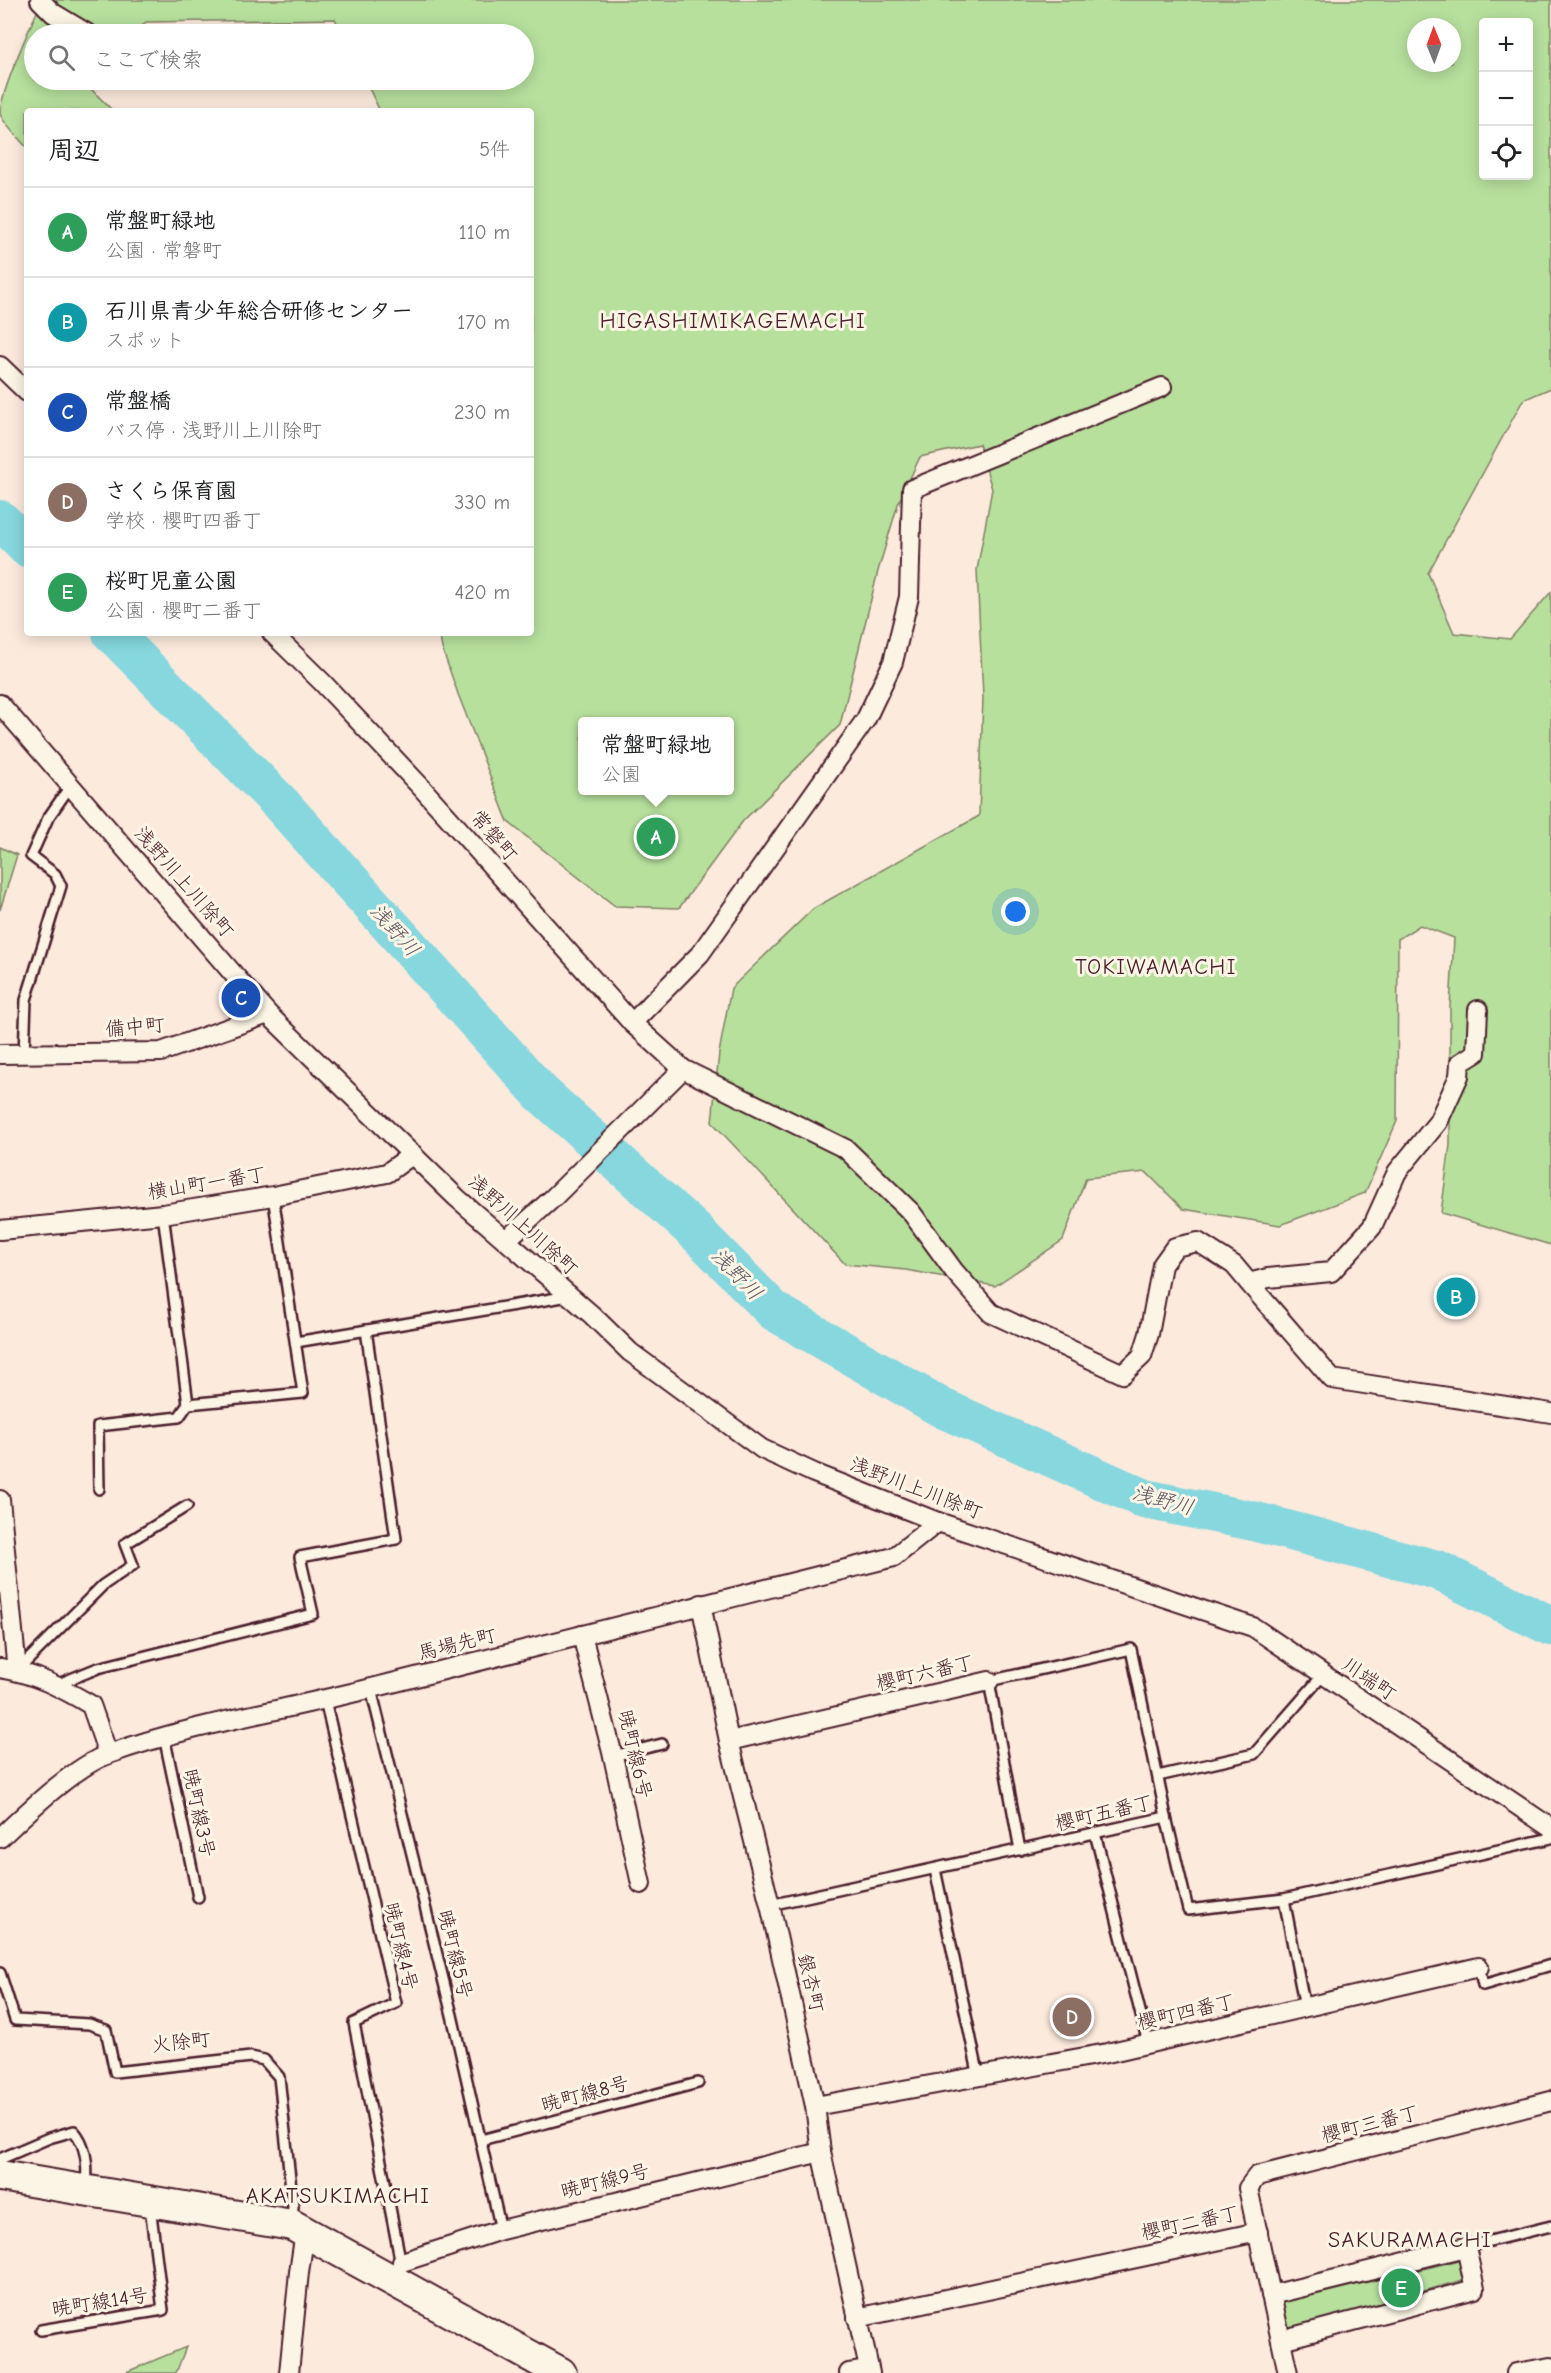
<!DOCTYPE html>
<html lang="ja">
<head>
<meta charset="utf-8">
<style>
	:root { --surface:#fff; --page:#f2f2f2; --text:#202124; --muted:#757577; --line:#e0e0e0; --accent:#1f6fb2 }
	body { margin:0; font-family:"Comic Neue","Klee One",sans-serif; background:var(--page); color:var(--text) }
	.controls { position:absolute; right:18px; top:18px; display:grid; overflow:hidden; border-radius:6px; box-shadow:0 3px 15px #0003 }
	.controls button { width:54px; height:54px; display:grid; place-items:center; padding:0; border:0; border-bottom:2px solid var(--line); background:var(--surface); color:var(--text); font:30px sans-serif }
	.compass { position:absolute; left:1407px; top:18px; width:54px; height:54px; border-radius:50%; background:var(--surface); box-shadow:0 3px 15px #0003; rotate:359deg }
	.you { position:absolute; left:1016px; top:912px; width:21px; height:21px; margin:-15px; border:4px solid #fff; border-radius:50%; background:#1a73e8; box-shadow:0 0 0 9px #1a73e833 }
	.badge { display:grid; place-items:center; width:39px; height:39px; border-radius:50%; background:var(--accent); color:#fff; font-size:20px; font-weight:700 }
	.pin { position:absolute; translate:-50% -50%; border:3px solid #fff; box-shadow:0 2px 6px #0006 }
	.popup { position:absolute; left:578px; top:717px; width:156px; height:78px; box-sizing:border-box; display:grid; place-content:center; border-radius:6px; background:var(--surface); filter:drop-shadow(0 2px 4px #0005); font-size:20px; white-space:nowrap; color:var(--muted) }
	.popup b { font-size:22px; color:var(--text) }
	.popup::after { content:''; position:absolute; left:50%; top:100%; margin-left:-12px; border:12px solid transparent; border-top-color:var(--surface) }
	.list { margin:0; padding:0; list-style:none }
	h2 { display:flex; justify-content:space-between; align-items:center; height:78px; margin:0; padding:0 24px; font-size:26px }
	h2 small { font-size:20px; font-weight:400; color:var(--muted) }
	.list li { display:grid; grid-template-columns:39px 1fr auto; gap:18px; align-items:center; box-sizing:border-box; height:90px; padding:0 24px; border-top:2px solid var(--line) }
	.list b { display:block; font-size:22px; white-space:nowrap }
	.list p { margin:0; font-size:20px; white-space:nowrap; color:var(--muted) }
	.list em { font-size:20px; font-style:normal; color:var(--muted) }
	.icon { flex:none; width:33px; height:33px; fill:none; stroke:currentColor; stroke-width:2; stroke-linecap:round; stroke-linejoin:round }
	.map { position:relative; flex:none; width:1551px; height:2373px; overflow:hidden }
	.search { position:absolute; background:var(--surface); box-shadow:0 3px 15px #0003; left:24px; top:24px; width:510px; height:66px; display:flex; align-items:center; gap:15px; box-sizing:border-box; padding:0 21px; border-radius:33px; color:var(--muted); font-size:22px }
	.panel { position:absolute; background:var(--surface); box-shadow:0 3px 15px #0003; left:24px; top:108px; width:510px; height:528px; border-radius:6px }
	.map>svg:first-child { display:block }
</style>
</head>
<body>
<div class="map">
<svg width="1551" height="2373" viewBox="0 0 1551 2373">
	<rect width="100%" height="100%" fill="#fceadd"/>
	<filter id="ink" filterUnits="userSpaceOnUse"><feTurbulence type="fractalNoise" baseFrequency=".0167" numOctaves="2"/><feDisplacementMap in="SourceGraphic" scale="12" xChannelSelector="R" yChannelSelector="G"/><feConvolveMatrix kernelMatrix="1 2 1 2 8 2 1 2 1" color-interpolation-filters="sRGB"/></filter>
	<g filter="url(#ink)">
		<g fill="#b7e09d" stroke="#808064" stroke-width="1.5" fill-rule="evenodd">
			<path d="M 43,0 L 1551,0 L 1551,388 L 1523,400 L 1428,573 L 1454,633 L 1510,639 L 1551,592 L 1551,1245 L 1441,1213 L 1450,1145 L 1450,1007 L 1454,938 L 1420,925 L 1398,939 L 1397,1121 L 1365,1193 L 1280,1225 L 1183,1209 L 1146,1172 L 1086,1178 L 1063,1240 L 995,1286 L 906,1270 L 845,1264 L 712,1122 L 719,1053 L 731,988 L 814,908 L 979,816 L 983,697 L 977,570 L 992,489 L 979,444 L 920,457 L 898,504 L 878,571 L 840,725 L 743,821 L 679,908 L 615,906 L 508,822 L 458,694 L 442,648 L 439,633 L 531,633 L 531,111 L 380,111 L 365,80 L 524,80 L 524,34 L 343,34 L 335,19 L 146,22 L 134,34 L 34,34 L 34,80 L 88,80 L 85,83 L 113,111 L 27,111 L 27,148 C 19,138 5,126 0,114 C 0,94 32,21 43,0 ZM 1484,22 L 1528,22 L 1528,176 L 1484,176 ZM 1416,27 L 1452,27 L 1452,63 L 1416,63 ZM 582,722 L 730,722 L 730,790 L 582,790 Z"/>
			<path d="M 0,847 L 17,855 L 0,910 Z"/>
			<path d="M 1460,2260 L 1466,2279 L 1290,2329 L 1281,2303 Z"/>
			<path d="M 186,2347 L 176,2373 L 124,2373 Z"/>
		</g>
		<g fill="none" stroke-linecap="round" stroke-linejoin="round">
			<g stroke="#86d7de" stroke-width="40">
				<path d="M 0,520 L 27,547"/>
				<path d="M 112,633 L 280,803 L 541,1093 L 697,1233 L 774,1311 L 942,1408 L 1145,1499 L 1253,1521 L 1437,1570 L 1551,1626"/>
			</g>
			<defs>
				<g id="service">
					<path d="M 24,1055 L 26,1000 L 61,886 L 55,874 L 31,856 L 48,818 L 71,785"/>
					<path d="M 296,1342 L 569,1296"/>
					<path d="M 188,1404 L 303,1393 L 273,1196"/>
					<path d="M 99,1489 L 98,1426 L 179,1417 L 188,1404 L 163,1214"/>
					<path d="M 17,1671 L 103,1585 L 133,1565 L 125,1544 L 187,1506"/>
					<path d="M 56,1685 L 98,1668 L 313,1614 L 300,1557 L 396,1539 L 366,1330"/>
					<path d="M 371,1689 L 452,2015 L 501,2230"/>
					<path d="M 325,1700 L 396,2003 L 354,2023 L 401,2264"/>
					<path d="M 164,1736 L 198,1897"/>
					<path d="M 613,1756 L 662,1744"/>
					<path d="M 1158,1776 L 1254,1754 L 1323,1675"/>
					<path d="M 1095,1833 L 1148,2043"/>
					<path d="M 1020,1850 L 989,1681 L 1131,1649 L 1166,1817 L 1188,1910 L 1284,1899 L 1551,1838"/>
					<path d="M 935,1869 L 979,2077"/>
					<path d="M 1284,1899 L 1305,2008"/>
					<path d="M 770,1905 L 1166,1817"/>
					<path d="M 1479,1967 L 1483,1985 L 1551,1965"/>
					<path d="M 0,1973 L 15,2020 L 89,2024 L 106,2030 L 115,2072 L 251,2057 L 264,2060 L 279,2077 L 293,2206 L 292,2222"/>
					<path d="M 481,2140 L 698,2083"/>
					<path d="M 0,2159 L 49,2138 L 74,2131 C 87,2146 88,2168 86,2186"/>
					<path d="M 1466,2247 L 1551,2226"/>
					<path d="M 41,2330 L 163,2310 L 150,2206"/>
				</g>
				<g id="minor">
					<path d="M 40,0 L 53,13 L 88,34"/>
					<path d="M 0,366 L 27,392"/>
					<path d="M 272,633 L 322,682 L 421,787 L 632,1023 L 683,1069 L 846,1149 L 911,1212 L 954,1271 L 991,1313 L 1123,1374 L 1142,1356 L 1149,1334 L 1162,1265 L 1175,1247 L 1198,1242 L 1234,1265 L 1249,1283 L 1268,1278 L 1331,1272 L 1372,1227 L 1397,1172 L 1438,1122 L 1459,1076 L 1460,1063 L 1476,1053 L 1478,1010"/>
					<path d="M 0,704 L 268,1014 L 457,1198 L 592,1315 L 630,1352 L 762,1449 L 814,1473 L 938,1522 L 1253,1627 L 1551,1828"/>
					<path d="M 632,1023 L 700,954 L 866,719 L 893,662 L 909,597 L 912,489 L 1162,387"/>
					<path d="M 0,1054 L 161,1052 L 268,1014"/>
					<path d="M 0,1230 L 163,1214 L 273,1196 L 387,1173 L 413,1154"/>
					<path d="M 506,1240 L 553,1198 L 683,1069"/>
					<path d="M 1249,1283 L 1332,1379 L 1551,1413"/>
					<path d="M 0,1500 L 17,1671"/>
					<path d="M 701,1604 L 729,1741 L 770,1905 L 815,2106 L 821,2152 L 870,2373"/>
					<path d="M 582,1635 L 613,1756 L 641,1884"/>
					<path d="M 0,1668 C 34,1673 62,1688 91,1705 L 108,1754"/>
					<path d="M 729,1741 L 989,1681"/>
					<path d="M 0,1838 C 27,1812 75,1766 109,1754 C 192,1724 286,1710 372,1688 C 547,1645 720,1600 894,1557 L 938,1522"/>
					<path d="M 815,2106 L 1107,2053 L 1479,1967"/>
					<path d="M 402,2262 L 501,2230 L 821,2152"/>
					<path d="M 1271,2295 L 1466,2247 L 1475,2289 L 1281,2340"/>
					<path d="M 857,2318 L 1258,2232"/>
					<path d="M 289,2373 L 299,2272 L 305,2232"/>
					<path d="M 849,2373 L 869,2370"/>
					<path d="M 1288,2373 L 1248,2188 L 1257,2176 L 1551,2101"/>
					<path d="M 1516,2373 L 1551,2367"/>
				</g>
				<path id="trunk" d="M 0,2176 L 292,2225 L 561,2373"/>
			</defs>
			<use href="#service" stroke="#4a1f2b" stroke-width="14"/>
			<use href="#minor" stroke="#4a1f2b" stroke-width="22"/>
			<use href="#trunk" stroke="#4a1f2b" stroke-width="34"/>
			<use href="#service" stroke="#fcf5e5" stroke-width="9"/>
			<use href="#minor" stroke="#fcf5e5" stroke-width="18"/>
			<use href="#trunk" stroke="#fcf5e5" stroke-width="30"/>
		</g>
	</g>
	<g text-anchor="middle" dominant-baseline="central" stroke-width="6" stroke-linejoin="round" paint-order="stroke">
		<g font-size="20" fill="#4a1f2b" stroke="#fcf5e5">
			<text transform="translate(494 836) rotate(49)">常磐町</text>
			<text transform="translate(184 882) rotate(49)">浅野川上川除町</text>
			<text transform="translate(135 1027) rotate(-5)">備中町</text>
			<text transform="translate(207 1183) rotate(-9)">横山町一番丁</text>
			<text transform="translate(523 1225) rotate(42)">浅野川上川除町</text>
			<text transform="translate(916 1488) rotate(21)">浅野川上川除町</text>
			<text transform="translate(457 1644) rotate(-14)">馬場先町</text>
			<text transform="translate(925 1673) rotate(-13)">櫻町六番丁</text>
			<text transform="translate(1369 1679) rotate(34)">川端町</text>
			<text transform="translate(635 1754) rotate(77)">暁町線6号</text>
			<text transform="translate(199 1813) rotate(78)">暁町線3号</text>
			<text transform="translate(1104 1813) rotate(-13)">櫻町五番丁</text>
			<text transform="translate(401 1946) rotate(77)">暁町線4号</text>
			<text transform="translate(455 1954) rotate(76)">暁町線5号</text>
			<text transform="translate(811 1983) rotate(77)">銀杏町</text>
			<text transform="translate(1186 2012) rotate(-13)">櫻町四番丁</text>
			<text transform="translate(181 2042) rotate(-6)">火除町</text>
			<text transform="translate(585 2094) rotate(-15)">暁町線8号</text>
			<text transform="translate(1370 2124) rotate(-14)">櫻町三番丁</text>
			<text transform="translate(605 2181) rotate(-14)">暁町線9号</text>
			<text transform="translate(1190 2223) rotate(-12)">櫻町二番丁</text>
			<text transform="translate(100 2302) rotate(-9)">暁町線14号</text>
		</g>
		<g font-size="21" font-style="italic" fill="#5c5661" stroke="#fcf5e5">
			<text transform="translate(395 930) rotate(48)">浅野川</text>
			<text transform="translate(737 1274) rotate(46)">浅野川</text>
			<text transform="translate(1163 1500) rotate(15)">浅野川</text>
		</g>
		<g font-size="22" letter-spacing="1.5" fill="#4a1f2b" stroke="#fcf5e5">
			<text x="733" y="321">HIGASHIMIKAGEMACHI</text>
			<text x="1156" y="967">TOKIWAMACHI</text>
			<text x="338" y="2196">AKATSUKIMACHI</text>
			<text x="1410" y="2240">SAKURAMACHI</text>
		</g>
	</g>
</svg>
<div class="controls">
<button>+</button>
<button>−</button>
<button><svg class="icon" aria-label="locate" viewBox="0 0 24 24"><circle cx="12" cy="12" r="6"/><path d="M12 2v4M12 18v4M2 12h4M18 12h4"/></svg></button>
</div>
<svg class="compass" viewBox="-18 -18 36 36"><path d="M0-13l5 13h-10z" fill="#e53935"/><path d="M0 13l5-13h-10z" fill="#757577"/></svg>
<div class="you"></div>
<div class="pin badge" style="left:656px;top:837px;background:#2e9e5b">A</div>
<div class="popup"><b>常盤町緑地</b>公園</div>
<div class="pin badge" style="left:1456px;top:1297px;background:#0f9aa8">B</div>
<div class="pin badge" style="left:241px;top:998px;background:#1a4fb4">C</div>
<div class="pin badge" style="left:1072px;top:2017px;background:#8d6e63">D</div>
<div class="pin badge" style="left:1401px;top:2288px;background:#2e9e5b">E</div>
<div class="search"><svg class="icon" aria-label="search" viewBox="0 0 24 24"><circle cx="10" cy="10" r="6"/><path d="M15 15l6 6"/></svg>ここで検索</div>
<section class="panel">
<h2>周辺<small>5件</small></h2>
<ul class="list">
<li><span class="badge" style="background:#2e9e5b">A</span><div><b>常盤町緑地</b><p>公園 · 常磐町</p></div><em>110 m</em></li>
<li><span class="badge" style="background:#0f9aa8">B</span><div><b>石川県青少年総合研修センター</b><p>スポット</p></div><em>170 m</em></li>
<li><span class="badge" style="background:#1a4fb4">C</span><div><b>常盤橋</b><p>バス停 · 浅野川上川除町</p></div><em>230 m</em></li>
<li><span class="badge" style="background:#8d6e63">D</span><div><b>さくら保育園</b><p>学校 · 櫻町四番丁</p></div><em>330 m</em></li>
<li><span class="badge" style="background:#2e9e5b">E</span><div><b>桜町児童公園</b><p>公園 · 櫻町二番丁</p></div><em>420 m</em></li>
</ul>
</section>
</div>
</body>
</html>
